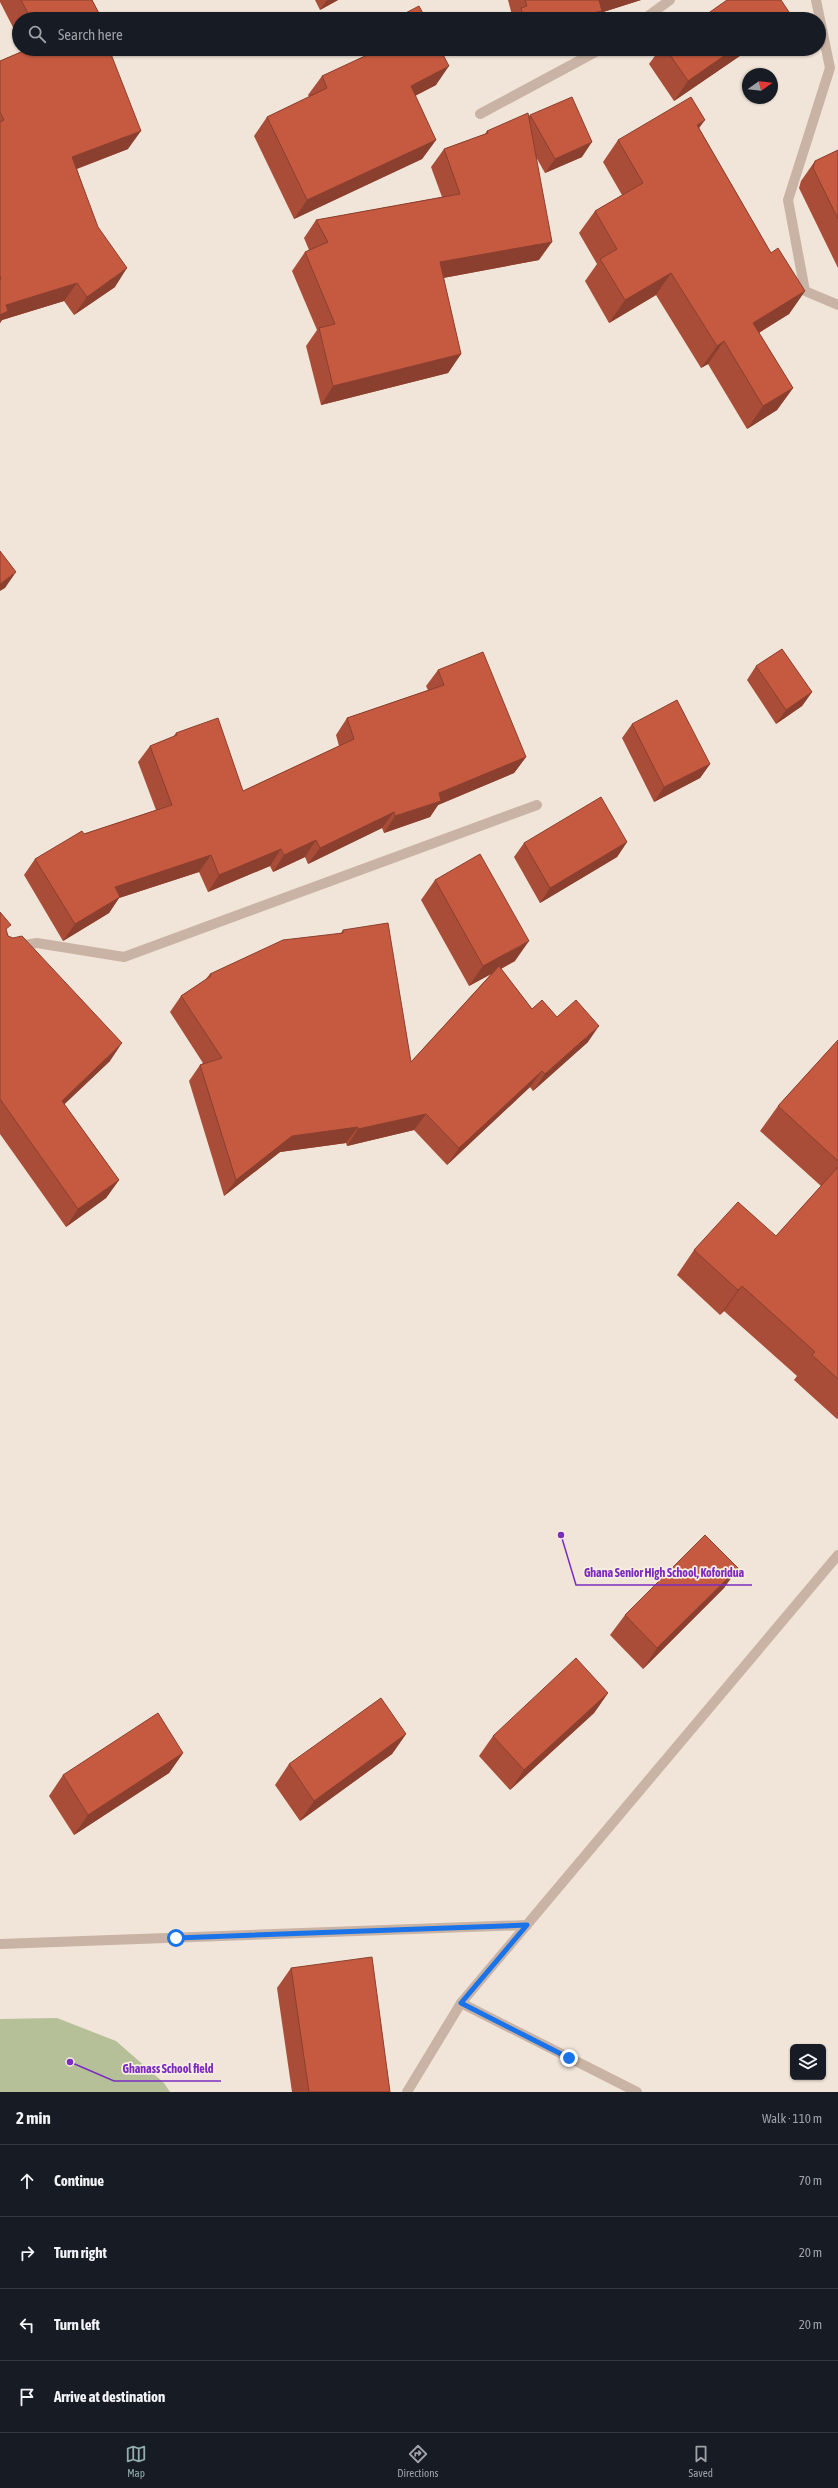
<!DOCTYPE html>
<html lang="en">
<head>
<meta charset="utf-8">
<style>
	:root { --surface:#171b24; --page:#20242c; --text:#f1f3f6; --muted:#9ea1a6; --line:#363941; --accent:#91acae }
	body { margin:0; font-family:"Asap Condensed",sans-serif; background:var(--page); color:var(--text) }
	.controls { position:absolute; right:12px; bottom:12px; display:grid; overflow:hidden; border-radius:6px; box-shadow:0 1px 3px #0004 }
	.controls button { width:36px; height:36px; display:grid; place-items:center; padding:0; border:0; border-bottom:1px solid var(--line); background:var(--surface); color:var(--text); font:20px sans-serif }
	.compass { position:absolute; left:742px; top:68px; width:36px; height:36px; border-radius:50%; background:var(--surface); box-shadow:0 1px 3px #0004; rotate:76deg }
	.stop { position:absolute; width:12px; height:12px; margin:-9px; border:3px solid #1a73e8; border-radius:50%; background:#fff }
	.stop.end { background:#1a73e8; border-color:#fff; box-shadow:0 1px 4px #0008 }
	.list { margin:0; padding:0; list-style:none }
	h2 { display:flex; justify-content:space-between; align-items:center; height:52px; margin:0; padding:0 16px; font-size:17px }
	h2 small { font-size:13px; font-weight:400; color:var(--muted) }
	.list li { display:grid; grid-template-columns:26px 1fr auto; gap:12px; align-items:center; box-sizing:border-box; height:72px; padding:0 16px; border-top:1px solid var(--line) }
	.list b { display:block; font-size:15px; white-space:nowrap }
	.list em { font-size:13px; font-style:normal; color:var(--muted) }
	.icon { flex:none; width:22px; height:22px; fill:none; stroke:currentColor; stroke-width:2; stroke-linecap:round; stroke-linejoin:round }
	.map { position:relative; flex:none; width:838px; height:2092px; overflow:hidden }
	.search { position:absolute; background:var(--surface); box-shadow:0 1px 3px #0004; left:12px; right:12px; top:12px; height:44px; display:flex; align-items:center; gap:10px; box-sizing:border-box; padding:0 14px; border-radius:22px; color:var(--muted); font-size:15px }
	.sheet { height:340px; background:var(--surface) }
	nav { display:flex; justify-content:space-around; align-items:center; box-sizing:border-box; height:56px; border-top:1px solid var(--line); background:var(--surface); font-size:11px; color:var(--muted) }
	nav a { display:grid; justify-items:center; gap:2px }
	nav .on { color:var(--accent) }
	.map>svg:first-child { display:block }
</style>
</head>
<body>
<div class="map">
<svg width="838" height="2092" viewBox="0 0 838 2092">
	<rect width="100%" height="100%" fill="#f1e4d8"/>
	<path fill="#b5c098" d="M 57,2018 L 116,2041 L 164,2083 L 170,2092 L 0,2092 L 0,2019 Z"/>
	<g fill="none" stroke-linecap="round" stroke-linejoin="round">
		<g stroke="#c9b3a4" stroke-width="10">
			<path d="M 816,0 L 830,68 L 788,200 L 805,291 L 838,305"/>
			<path d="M 644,19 L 670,0"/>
			<path d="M 480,114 L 601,49"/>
			<path d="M 0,949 L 37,943 L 124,957 L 537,805"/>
			<path d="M 0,1944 L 527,1925"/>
			<path d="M 461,2003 L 637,2092"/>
			<path d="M 407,2092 L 461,2003 L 838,1555"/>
		</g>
	</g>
	<g fill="#aa4d38">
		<path d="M 0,0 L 92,0 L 102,19 L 19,19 L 19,39 L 0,2 Z"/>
		<path d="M 315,0 L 338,0 L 320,10 Z"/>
		<path d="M 508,0 L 641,0 L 600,13 L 596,19 L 513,19 Z"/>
		<path d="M 24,49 L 109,49 L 128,149 L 77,169 L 115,287 L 74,315 L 64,301 L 2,320 L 0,323 L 0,61 L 25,50 Z"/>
		<path d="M 365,49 L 440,49 L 436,85 L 415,96 L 436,140 L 422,159 L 294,219 L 254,136 L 267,117 L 309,97 L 308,95 L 322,76 L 368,55 Z"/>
		<path d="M 660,49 L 750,49 L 674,101 L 649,64 Z"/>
		<path d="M 530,115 L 582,157 L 545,173 L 536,157 L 539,260 L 443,278 L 461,354 L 448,373 L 321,405 L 306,346 L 317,330 L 292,271 L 305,252 L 309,250 L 304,238 L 316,220 L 442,197 L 431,167 L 444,149 L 485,134 L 487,131 L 528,117 Z"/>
		<path d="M 699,128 L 771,253 L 805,291 L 789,314 L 759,333 L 793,388 L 777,410 L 747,429 L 708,364 L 701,368 L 656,295 L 609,323 L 585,281 L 597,264 L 579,233 L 595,211 L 622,195 L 603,162 L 618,140 Z"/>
		<path d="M 838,150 L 838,268 L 799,188 L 801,181 L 815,161 Z"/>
		<path d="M 756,666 L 812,692 L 802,706 L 776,724 L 747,680 Z"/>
		<path d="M 438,670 L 526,757 L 514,773 L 438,805 L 430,817 L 384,833 L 382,828 L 308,864 L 305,857 L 273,872 L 270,866 L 208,892 L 199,872 L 119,898 L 109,913 L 63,941 L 24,875 L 35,859 L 84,834 L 156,810 L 138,762 L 150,746 L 173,737 L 176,733 L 243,791 L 339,746 L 336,735 L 347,718 L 428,690 L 426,686 Z"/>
		<path d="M 632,724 L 710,764 L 700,778 L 654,802 L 622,738 Z"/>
		<path d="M 627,842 L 617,857 L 540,903 L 514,857 L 524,843 Z"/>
		<path d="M 435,880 L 515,961 L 501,969 L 532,1009 L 557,1017 L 588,1042 L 533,1091 L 530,1087 L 447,1165 L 414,1130 L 347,1146 L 346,1143 L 280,1152 L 224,1196 L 189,1081 L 200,1065 L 203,1063 L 170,1012 L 181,996 L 205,980 L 210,974 L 341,933 L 343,930 L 411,1062 L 491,974 L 469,986 L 421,900 Z"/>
		<path d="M 0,912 L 8,936 L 110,1061 L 64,1104 L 119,1180 L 106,1198 L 66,1227 L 0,1134 Z"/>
		<path d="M 838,1040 L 838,1418 L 837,1419 L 794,1380 L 797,1376 L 724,1311 L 720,1315 L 677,1275 L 694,1250 L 776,1236 L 821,1186 L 760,1131 L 778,1106 Z"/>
		<path d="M 738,1568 L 724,1588 L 643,1669 L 610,1635 L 625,1615 Z"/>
		<path d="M 608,1693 L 594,1713 L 510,1790 L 479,1756 L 493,1736 Z"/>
		<path d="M 406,1734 L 392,1754 L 300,1821 L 275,1785 L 289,1764 Z"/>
		<path d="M 183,1753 L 169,1773 L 74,1835 L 49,1796 L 63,1775 Z"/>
		<path d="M 291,1968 L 390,2092 L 292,2092 L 277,1988 Z"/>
	</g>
	<g fill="#8b3f2e">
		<path d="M 327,0 L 338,0 L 320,10 Z"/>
		<path d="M 599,0 L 641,0 L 600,13 L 596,19 L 569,19 Z"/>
		<path d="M 789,12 L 784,19 L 778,19 Z"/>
		<path d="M 519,49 L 525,49 L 517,51 Z"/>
		<path d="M 734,49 L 750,49 L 674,101 L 688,81 Z"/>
		<path d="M 449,66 L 436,85 L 397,105 L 411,86 Z"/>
		<path d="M 705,120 L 689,142 L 697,125 Z"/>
		<path d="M 141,131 L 128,149 L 60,175 L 72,157 Z"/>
		<path d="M 436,140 L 422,159 L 294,219 L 307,200 Z"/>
		<path d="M 592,142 L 582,157 L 545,173 L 555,159 Z"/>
		<path d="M 552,242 L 539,260 L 427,281 L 440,262 Z"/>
		<path d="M 127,268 L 115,287 L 74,315 L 87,297 Z"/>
		<path d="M 671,273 L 656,295 L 609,323 L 625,300 Z"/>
		<path d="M 77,283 L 64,301 L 2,320 L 0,323 L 0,313 L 6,305 Z"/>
		<path d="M 805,291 L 789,314 L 737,346 L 753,323 Z"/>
		<path d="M 724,341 L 708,364 L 701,368 L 717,346 Z"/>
		<path d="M 461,354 L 448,373 L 321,405 L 333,386 Z"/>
		<path d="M 793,388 L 777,410 L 747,429 L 763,406 Z"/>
		<path d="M 16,572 L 5,588 L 0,591 L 0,584 Z"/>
		<path d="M 812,692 L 802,706 L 776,724 L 786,710 Z"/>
		<path d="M 526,757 L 514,773 L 438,805 L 430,817 L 384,833 L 395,816 L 439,793 Z"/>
		<path d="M 710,764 L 700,778 L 654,802 L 664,787 Z"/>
		<path d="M 394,812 L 382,828 L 308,864 L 320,848 Z"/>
		<path d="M 316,840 L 305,857 L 273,872 L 284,855 Z"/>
		<path d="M 627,842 L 617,857 L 540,903 L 550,888 Z"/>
		<path d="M 281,849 L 270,866 L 208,892 L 219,875 Z"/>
		<path d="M 211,855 L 199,872 L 119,898 L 109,913 L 63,941 L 75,924 L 115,887 Z"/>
		<path d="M 529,941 L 515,961 L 469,986 L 483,966 Z"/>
		<path d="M 599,1026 L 588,1042 L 533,1091 L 545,1074 Z"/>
		<path d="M 122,1043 L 110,1061 L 50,1118 L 62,1101 Z"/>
		<path d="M 542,1071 L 530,1087 L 447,1165 L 459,1148 Z"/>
		<path d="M 426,1114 L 414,1130 L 347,1146 L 358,1129 Z"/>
		<path d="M 358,1127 L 346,1143 L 280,1152 L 224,1196 L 236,1180 L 292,1136 Z"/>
		<path d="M 119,1180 L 106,1198 L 66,1227 L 78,1209 Z"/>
		<path d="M 742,1286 L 724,1311 L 720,1315 L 738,1290 Z"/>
		<path d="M 738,1568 L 724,1588 L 643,1669 L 657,1648 Z"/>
		<path d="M 608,1693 L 594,1713 L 510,1790 L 524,1770 Z"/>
		<path d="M 406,1734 L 392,1754 L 300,1821 L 314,1801 Z"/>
		<path d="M 183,1753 L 169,1773 L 74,1835 L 88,1815 Z"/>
	</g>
	<g fill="#c65a41" stroke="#8b3f2e">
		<path d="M 21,0 L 92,0 L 102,19 L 31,19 Z"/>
		<path d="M 525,0 L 599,0 L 602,11 L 570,18 L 570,19 L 524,19 L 521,8 L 527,6 Z"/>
		<path d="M 727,0 L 781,0 L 789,12 L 778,19 L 700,19 Z"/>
		<path d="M 419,6 L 426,19 L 394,19 Z"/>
		<path d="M 28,49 L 109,49 L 141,131 L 72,157 L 98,227 L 127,268 L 87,297 L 77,283 L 6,305 L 8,311 L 0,315 L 0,279 L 1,279 L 0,275 L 0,122 L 4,120 L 0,112 L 0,61 Z"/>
		<path d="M 380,49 L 440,49 L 449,66 L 411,86 L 436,140 L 307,200 L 267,117 L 327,88 L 322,76 Z"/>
		<path d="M 666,49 L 734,49 L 688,81 Z"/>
		<path d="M 572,97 L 592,142 L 555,159 L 530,115 Z"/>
		<path d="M 691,97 L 705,120 L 697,125 L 771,253 L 778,248 L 805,291 L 753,323 L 793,388 L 763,406 L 724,341 L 717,346 L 671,273 L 625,300 L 600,259 L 617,249 L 595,211 L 643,183 L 618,140 Z"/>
		<path d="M 528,113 L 552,242 L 440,262 L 461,354 L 333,386 L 319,328 L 335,324 L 305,252 L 328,242 L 316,220 L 460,194 L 444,149 L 488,133 L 487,131 Z"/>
		<path d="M 838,150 L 838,219 L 813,168 L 815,161 Z"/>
		<path d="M 0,551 L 16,572 L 0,584 Z"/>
		<path d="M 782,649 L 812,692 L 786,710 L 756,666 Z"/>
		<path d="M 483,652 L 526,757 L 439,793 L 441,801 L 395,816 L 394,812 L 320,848 L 316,840 L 284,855 L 281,849 L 219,875 L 211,855 L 115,887 L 120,897 L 75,924 L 35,859 L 82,831 L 84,834 L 172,805 L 150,746 L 177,735 L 176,733 L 218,718 L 243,791 L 354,739 L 347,718 L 444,685 L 438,670 Z"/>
		<path d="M 677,700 L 710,764 L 664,787 L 632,724 Z"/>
		<path d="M 601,797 L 627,842 L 550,888 L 524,843 Z"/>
		<path d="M 480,854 L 529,941 L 483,966 L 435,880 Z"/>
		<path d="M 0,912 L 11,925 L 6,929 L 8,936 L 13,938 L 22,936 L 122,1043 L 62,1101 L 119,1180 L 78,1209 L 0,1099 Z"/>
		<path d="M 388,923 L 411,1062 L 499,966 L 532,1009 L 542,1000 L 557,1017 L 576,1000 L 599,1026 L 545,1074 L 542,1071 L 459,1148 L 426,1114 L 358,1129 L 358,1127 L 292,1136 L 236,1180 L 200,1065 L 222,1058 L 181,996 L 211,976 L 210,974 L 283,940 L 343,933 L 343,930 Z"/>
		<path d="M 838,1040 L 838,1161 L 778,1106 Z"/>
		<path d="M 838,1167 L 838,1379 L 812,1355 L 815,1352 L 742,1286 L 738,1290 L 694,1250 L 738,1202 L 776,1236 Z"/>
		<path d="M 705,1535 L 738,1568 L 657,1648 L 625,1615 Z"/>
		<path d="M 576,1658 L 608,1693 L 524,1770 L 493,1736 Z"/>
		<path d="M 381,1698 L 406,1734 L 314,1801 L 289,1764 Z"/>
		<path d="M 158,1713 L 183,1753 L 88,1815 L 63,1775 Z"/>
		<path d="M 372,1957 L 390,2092 L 309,2092 L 291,1968 Z"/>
	</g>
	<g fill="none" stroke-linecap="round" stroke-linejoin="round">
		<path stroke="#1a73e8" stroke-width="5" d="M 176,1938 L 527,1925 L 461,2003 L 569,2058"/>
	</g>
	<path fill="none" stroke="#7b2cbf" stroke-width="1.5" d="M561 1535L576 1585H752M70 2062L114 2081H221"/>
	<g fill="#7b2cbf" stroke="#f9eee4" stroke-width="1.5">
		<circle cx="561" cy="1535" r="4"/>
		<circle cx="70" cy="2062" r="4"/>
	</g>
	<g font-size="12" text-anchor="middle" font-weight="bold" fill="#7b2cbf" stroke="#f9eee4" stroke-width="3.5" stroke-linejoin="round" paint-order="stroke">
		<text x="664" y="1577">Ghana Senior High School, Koforidua</text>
		<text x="168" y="2073">Ghanass School field</text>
	</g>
</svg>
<div class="controls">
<button><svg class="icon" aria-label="layers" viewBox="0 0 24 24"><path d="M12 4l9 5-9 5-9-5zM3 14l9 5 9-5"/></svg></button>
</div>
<svg class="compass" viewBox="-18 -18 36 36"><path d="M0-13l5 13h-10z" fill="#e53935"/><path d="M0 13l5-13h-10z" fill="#9ea1a6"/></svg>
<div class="stop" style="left:176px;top:1938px"></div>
<div class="stop end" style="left:569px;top:2058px"></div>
<div class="search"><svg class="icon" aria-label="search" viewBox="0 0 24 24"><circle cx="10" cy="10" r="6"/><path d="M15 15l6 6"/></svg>Search here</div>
</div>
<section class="sheet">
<h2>2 min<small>Walk · 110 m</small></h2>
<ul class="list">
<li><svg class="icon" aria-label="ahead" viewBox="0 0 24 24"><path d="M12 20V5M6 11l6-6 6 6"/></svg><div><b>Continue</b></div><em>70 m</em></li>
<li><svg class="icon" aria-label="right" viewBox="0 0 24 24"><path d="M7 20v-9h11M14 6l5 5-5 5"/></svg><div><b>Turn right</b></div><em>20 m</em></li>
<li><svg class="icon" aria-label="left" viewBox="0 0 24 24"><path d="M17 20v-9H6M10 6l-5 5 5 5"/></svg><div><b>Turn left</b></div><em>20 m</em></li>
<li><svg class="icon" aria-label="arrive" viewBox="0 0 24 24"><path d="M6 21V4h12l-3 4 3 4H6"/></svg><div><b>Arrive at destination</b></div></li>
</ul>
</section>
<nav>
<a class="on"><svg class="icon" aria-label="map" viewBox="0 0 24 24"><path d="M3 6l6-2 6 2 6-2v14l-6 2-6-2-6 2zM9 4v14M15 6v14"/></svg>Map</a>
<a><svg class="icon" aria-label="directions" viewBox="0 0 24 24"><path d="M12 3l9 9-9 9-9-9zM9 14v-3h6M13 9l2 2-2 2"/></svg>Directions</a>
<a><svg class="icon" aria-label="saved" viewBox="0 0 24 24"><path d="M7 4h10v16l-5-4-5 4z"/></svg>Saved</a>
</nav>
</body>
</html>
